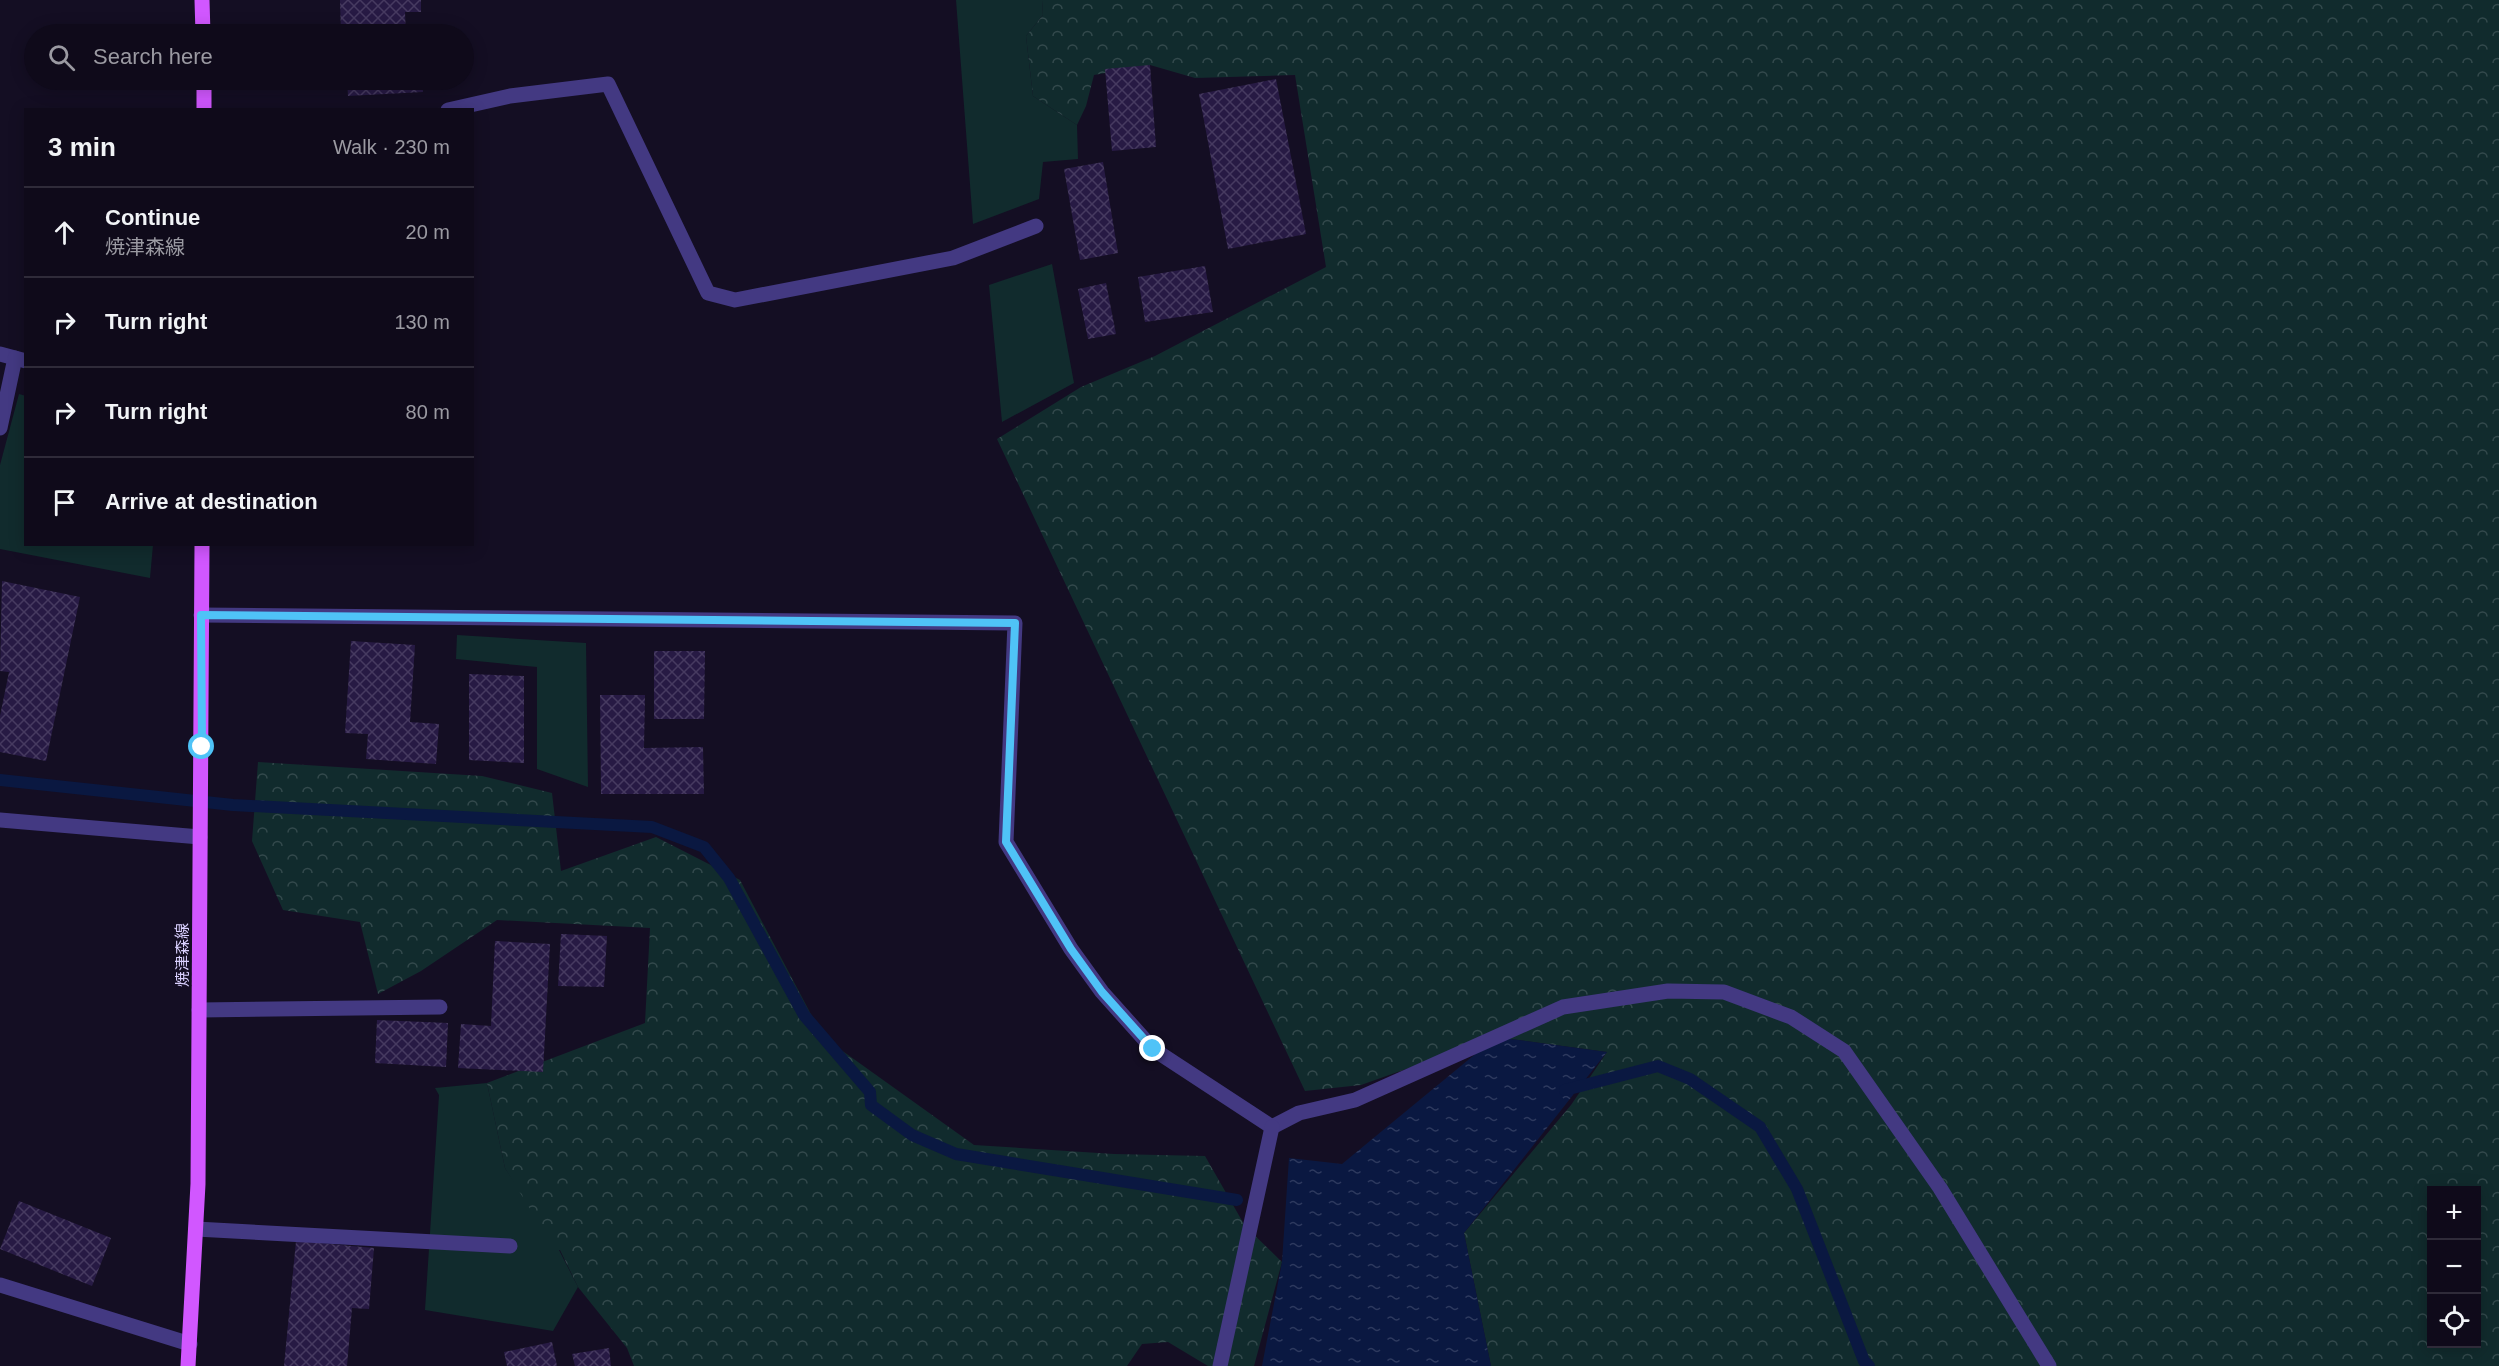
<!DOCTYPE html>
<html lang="en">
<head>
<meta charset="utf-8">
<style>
	:root { --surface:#0f0a1a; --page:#181323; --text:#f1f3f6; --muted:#9b9aa2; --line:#2f2b39 }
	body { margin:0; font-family:Arial,"Noto Sans JP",sans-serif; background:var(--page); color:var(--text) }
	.controls { position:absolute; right:18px; bottom:18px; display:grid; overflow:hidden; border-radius:0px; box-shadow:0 3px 15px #0003 }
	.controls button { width:54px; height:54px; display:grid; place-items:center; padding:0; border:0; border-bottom:2px solid var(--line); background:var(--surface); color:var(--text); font:30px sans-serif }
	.stop { position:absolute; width:18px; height:18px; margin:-14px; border:4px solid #4fc3f7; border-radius:50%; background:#fff }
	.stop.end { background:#4fc3f7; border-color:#fff; box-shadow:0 2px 6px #0008 }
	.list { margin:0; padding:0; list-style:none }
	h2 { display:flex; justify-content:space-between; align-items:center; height:78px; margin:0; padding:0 24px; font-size:26px }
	h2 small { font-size:20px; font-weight:400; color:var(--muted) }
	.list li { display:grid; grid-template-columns:39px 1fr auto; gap:18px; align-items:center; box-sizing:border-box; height:90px; padding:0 24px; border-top:2px solid var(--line) }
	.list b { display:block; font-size:22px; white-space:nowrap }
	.list p { margin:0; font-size:20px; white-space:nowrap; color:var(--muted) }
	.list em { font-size:20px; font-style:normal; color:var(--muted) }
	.icon { flex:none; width:33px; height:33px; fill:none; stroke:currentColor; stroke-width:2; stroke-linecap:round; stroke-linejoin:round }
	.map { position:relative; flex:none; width:2499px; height:1366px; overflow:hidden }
	.search { position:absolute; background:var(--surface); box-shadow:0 3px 15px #0003; left:24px; top:24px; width:450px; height:66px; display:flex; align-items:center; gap:15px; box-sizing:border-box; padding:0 21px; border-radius:33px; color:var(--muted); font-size:22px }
	.panel { position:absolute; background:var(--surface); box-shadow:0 3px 15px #0003; left:24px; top:108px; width:450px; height:438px; border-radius:0px }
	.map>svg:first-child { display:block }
</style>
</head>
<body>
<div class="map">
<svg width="2499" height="1366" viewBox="0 0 2499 1366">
	<defs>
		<pattern id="forest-crowns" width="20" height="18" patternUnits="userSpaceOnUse" patternTransform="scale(1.5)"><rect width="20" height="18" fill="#112b2d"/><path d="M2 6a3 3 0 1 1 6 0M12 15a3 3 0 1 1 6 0" fill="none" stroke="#33494c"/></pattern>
		<pattern id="water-ripples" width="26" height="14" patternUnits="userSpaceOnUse" patternTransform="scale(1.5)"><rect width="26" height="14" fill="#0a1841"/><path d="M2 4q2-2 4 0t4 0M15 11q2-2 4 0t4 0" fill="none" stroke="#2d395e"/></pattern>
		<pattern id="building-cross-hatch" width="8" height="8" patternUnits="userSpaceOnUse" patternTransform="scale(1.5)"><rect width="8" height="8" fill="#271a44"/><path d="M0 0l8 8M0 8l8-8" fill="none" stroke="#463a60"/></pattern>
	</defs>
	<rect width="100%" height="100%" fill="#140e23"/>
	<g fill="#112b2d">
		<path d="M 956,0 L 1042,0 L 1043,15 L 1026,36 L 1033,96 L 1077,125 L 1078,159 L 1043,162 L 1039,199 L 973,224 Z"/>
		<path d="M 1052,264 L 1074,383 L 1002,422 L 989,285 Z"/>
		<path d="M 19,394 L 26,396 L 26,544 L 153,545 L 150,578 L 0,549 L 0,465 Z"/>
		<path d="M 457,635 L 586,643 L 588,787 L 537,769 L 537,667 L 456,659 Z"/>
		<path d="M 487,1083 L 505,1168 L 559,1250 L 578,1287 L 553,1331 L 425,1310 L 439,1095 L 435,1088 Z"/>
	</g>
	<g fill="url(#forest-crowns)" fill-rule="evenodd">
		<path d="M 1042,0 L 2499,0 L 2499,1366 L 1491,1366 L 1464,1233 L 1571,1105 L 1607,1052 L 1496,1037 L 1361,1085 L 1305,1091 L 997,439 L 1081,387 L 1155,356 L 1326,267 L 1295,75 L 1195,78 L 1150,65 L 1094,75 L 1086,106 L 1077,125 L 1033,96 L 1026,36 L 1043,15 ZM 2432,1190 L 2476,1190 L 2476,1344 L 2432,1344 Z"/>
		<path d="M 258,762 L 482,776 L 552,793 L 561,871 L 656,837 L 740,880 L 823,1037 L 974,1145 L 1114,1154 L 1205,1156 L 1245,1226 L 1282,1262 L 1254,1366 L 1208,1366 L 1168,1342 L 1142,1344 L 1127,1366 L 634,1366 L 627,1348 L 578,1287 L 560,1250 L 555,1250 L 505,1168 L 487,1083 L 645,1023 L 650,928 L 497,920 L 421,971 L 378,994 L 360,922 L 283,910 L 252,841 Z"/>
	</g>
	<path fill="url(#water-ripples)" d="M 1496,1037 L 1607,1052 L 1464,1233 L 1491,1366 L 1262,1366 L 1282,1262 L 1289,1158 L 1342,1164 Z"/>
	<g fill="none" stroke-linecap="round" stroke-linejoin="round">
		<g stroke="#0a1841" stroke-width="12">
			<path d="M 0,780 L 233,805 L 652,827 L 704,847 L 729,878 L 804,1015 L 870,1092 L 871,1105 L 912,1135 L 956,1154 L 1237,1200"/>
			<path d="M 1565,1090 L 1658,1066 L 1690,1079 L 1760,1127 L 1797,1189 L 1864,1361 L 1869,1366"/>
		</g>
	</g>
	<g fill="url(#building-cross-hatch)">
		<path d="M 340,0 L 421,0 L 421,12 L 405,12 L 406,34 L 341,34 Z"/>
		<path d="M 1150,65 L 1156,147 L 1112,151 L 1105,69 Z"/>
		<path d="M 1276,79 L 1306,234 L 1228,249 L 1199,94 Z"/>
		<path d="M 347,80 L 422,80 L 423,92 L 348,96 Z"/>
		<path d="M 1103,162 L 1118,253 L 1080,260 L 1064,169 Z"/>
		<path d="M 1205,266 L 1213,312 L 1145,322 L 1138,277 Z"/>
		<path d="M 1106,283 L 1116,334 L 1088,339 L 1078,289 Z"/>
		<path d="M 2,581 L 80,597 L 46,761 L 0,752 L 0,716 L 9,672 L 0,671 Z"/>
		<path d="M 351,641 L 415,645 L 410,722 L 439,724 L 436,764 L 366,759 L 368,734 L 345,733 Z"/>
		<path d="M 654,651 L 705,651 L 704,719 L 654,719 Z"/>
		<path d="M 469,674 L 524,676 L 524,763 L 469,760 Z"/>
		<path d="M 600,695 L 645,695 L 644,748 L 703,747 L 704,794 L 601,794 Z"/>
		<path d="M 561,934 L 607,936 L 604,987 L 558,986 Z"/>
		<path d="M 495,941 L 550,944 L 543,1072 L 458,1068 L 461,1024 L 491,1026 Z"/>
		<path d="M 377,1020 L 448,1023 L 446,1067 L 375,1063 Z"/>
		<path d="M 19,1201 L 111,1238 L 92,1286 L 0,1249 Z"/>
		<path d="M 296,1241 L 374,1248 L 369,1309 L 352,1308 L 347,1366 L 284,1366 Z"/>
		<path d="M 552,1342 L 557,1366 L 507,1366 L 504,1352 Z"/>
		<path d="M 609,1348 L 611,1366 L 575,1366 L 572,1354 Z"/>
	</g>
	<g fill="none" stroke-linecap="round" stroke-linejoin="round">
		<g stroke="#433982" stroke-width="15">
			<path d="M 448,110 L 510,96 L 608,84 L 708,293 L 735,300 L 953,258 L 1036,226"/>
			<path d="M 0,354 L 26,361"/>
			<path d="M 0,428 L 15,358"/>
			<path d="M 201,615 L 1015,623 L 1006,842 L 1071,949 L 1102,992 L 1153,1049 L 1272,1127 L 1299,1113 L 1355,1100 L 1563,1007 L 1668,991 L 1724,992 L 1791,1017 L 1844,1051 L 1940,1188 L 2049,1366"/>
			<path d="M 0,820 L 200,837"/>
			<path d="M 199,1010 L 440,1007"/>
			<path d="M 196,1229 L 510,1246"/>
			<path d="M 0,1285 L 190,1344"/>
			<path d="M 1220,1366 L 1272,1127"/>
		</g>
		<g stroke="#d157ff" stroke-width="15">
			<path d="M 202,0 L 203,34"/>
			<path d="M 204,80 L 204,110"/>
			<path d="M 188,1366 L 198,1184 L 202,544"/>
		</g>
	</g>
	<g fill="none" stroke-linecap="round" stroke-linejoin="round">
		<path stroke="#4fc3f7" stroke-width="8" d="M 202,747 L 201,615 L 1015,623 L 1006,842 L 1071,949 L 1102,992 L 1153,1049"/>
	</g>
	<g text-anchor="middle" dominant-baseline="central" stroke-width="4.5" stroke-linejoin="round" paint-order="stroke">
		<g font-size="16" fill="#dad0ff" stroke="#140e23">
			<text transform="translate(182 955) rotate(-90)">焼津森線</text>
		</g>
	</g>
</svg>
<div class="controls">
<button>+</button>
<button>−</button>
<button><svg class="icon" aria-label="locate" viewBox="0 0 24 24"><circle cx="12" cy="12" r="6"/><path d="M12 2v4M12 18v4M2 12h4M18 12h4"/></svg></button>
</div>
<div class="stop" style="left:202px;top:747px"></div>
<div class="stop end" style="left:1153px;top:1049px"></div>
<div class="search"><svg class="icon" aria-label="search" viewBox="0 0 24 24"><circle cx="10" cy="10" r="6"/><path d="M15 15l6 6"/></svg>Search here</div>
<section class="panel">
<h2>3 min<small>Walk · 230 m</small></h2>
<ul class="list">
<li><svg class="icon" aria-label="ahead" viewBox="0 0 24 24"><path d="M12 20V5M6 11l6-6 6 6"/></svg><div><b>Continue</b><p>焼津森線</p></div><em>20 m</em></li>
<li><svg class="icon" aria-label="right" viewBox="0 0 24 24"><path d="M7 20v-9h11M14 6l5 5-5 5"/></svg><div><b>Turn right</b></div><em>130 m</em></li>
<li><svg class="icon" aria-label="right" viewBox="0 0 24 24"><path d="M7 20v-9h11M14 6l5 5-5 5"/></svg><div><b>Turn right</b></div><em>80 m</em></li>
<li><svg class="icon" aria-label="arrive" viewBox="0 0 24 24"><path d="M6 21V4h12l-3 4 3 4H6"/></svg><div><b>Arrive at destination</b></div></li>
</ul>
</section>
</div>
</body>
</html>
